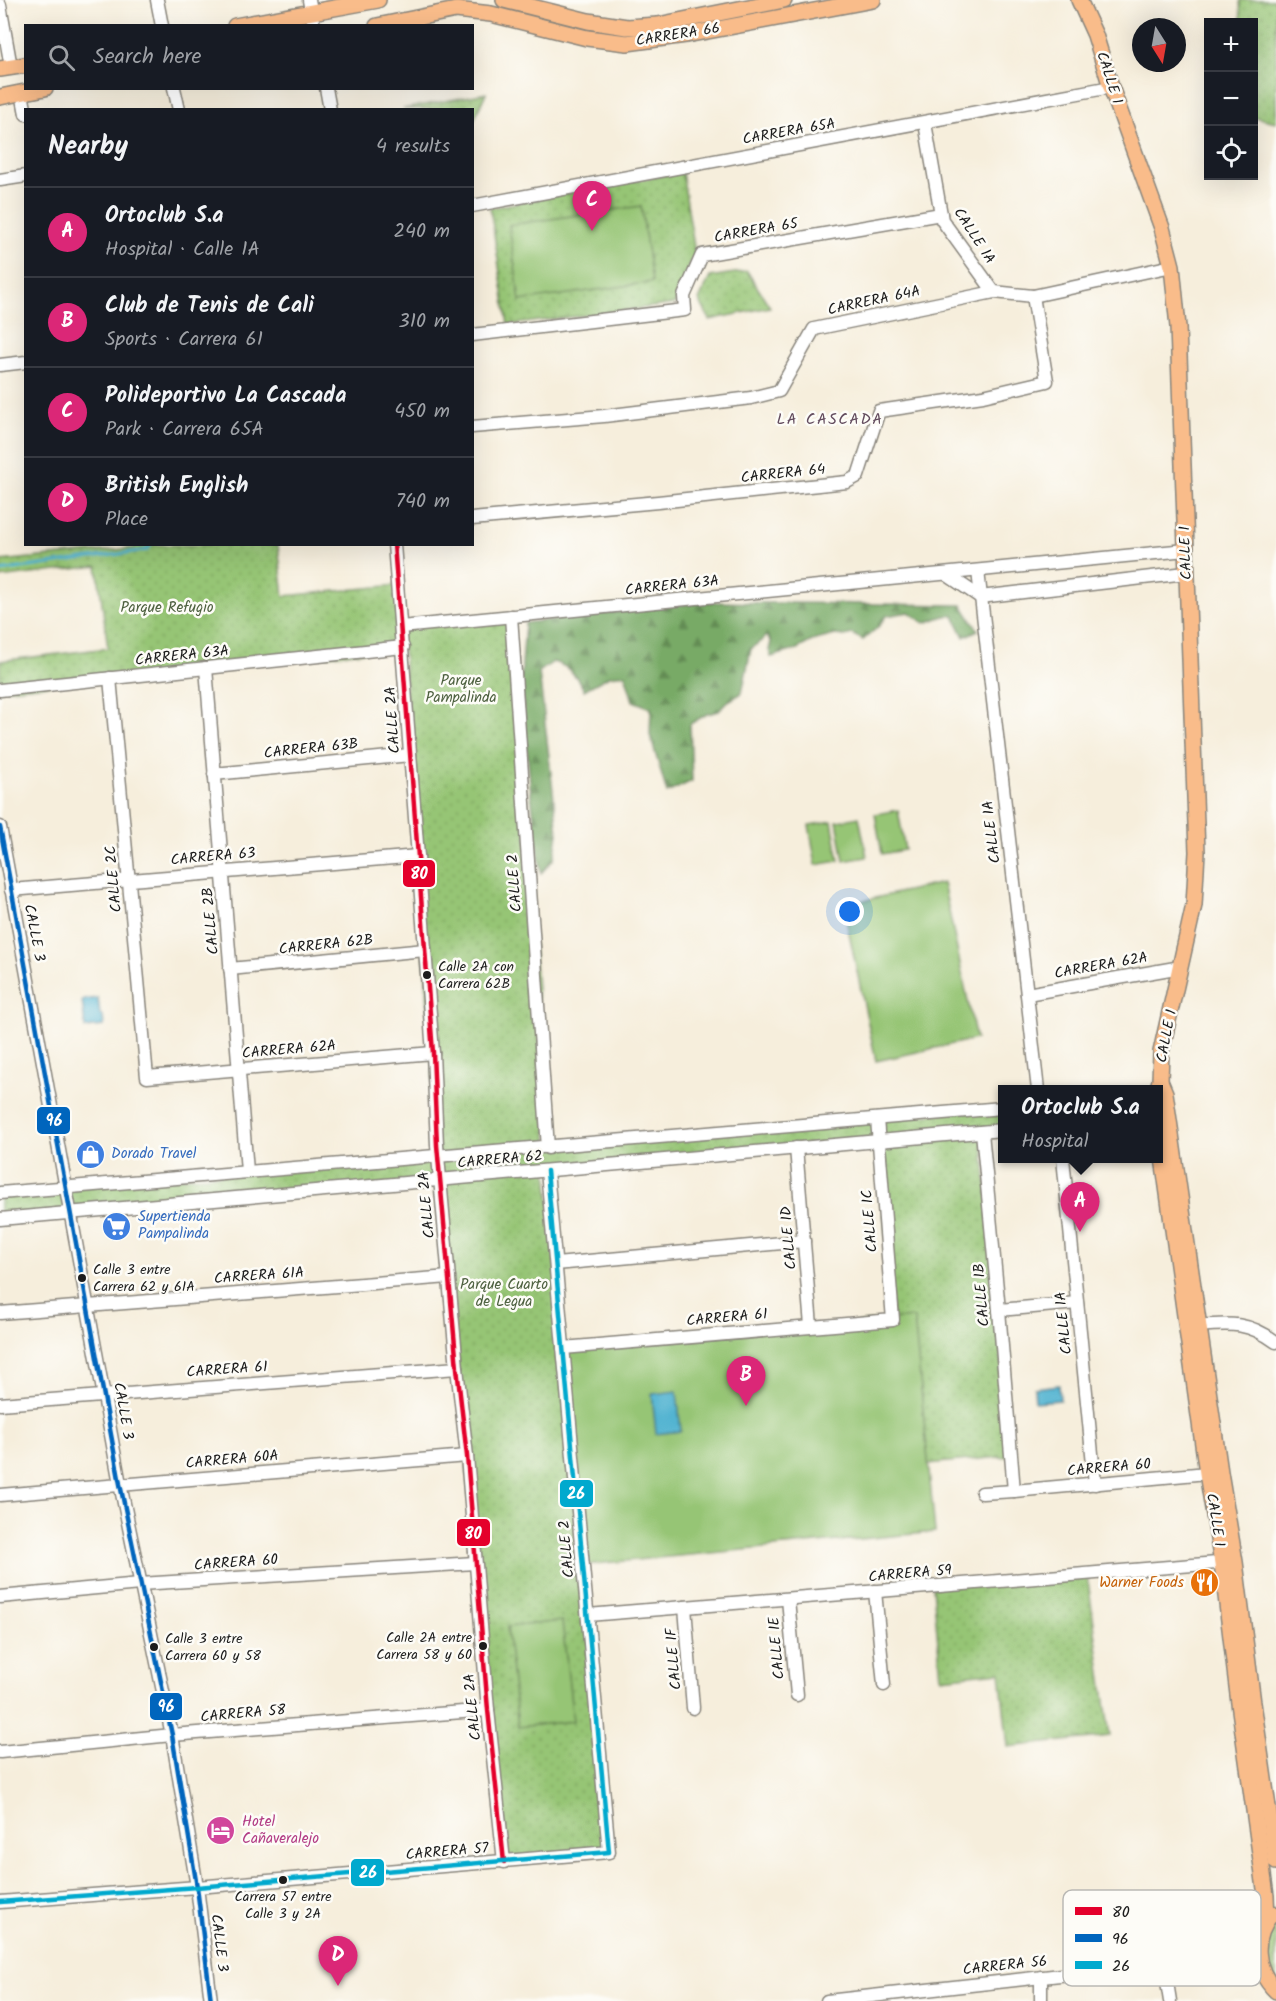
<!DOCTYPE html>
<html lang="en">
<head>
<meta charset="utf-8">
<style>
	:root { --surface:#171b24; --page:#20242c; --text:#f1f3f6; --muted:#9ea1a6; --line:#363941; --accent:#db2777 }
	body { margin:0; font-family:Kalam,sans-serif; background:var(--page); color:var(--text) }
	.controls { position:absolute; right:18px; top:18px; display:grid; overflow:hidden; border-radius:0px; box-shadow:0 6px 24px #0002 }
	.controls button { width:54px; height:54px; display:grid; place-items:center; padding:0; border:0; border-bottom:2px solid var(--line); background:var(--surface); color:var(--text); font:30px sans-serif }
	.compass { position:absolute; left:1132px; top:18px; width:54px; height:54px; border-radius:50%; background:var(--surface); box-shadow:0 6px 24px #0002; rotate:169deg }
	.you { position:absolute; left:850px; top:912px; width:21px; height:21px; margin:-15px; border:4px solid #fff; border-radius:50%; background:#1a73e8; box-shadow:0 0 0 9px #1a73e833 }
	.badge { display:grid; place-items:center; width:39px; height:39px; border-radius:50%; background:var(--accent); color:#fff; font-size:20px; font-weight:700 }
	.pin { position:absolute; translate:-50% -50px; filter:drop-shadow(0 2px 3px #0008) }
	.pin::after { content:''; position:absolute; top:32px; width:21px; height:18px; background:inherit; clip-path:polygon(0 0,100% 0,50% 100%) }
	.popup { position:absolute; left:998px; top:1085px; width:165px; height:78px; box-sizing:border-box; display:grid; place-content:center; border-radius:0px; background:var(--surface); filter:drop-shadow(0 2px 4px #0005); font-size:20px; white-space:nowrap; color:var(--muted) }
	.popup b { font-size:22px; color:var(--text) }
	.popup::after { content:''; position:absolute; left:50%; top:100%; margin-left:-12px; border:12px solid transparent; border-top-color:var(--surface) }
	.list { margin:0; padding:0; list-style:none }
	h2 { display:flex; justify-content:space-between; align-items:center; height:78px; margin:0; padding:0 24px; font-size:26px }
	h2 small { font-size:20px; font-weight:400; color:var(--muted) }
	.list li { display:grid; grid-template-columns:39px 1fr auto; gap:18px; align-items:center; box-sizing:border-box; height:90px; padding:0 24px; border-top:2px solid var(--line) }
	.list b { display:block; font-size:22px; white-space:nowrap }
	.list p { margin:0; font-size:20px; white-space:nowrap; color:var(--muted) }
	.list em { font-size:20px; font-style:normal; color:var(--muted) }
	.icon { flex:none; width:33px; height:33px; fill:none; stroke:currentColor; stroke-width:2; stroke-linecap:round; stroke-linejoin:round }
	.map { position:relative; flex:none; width:1276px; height:2001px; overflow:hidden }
	.search { position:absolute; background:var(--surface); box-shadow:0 6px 24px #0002; left:24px; top:24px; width:450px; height:66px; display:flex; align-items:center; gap:15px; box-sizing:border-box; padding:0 21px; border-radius:0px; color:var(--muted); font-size:22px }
	.panel { position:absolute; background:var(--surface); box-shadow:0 6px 24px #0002; left:24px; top:108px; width:450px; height:438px; border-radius:0px }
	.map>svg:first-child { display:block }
</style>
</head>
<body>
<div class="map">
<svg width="1276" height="2001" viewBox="0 0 1276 2001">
	<defs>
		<pattern id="grass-dots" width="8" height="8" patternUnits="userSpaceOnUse" patternTransform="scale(1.5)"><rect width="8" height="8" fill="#96c574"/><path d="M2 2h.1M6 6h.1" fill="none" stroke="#81a964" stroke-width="1.8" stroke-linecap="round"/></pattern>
		<pattern id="forest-firs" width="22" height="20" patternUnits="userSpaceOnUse" patternTransform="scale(1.5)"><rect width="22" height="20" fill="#78aa66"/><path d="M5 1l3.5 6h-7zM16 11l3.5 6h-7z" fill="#628a53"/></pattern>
	</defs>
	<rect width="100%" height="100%" fill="#fdfcf7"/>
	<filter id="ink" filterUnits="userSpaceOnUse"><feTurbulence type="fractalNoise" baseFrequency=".0167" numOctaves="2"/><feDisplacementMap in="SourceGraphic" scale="12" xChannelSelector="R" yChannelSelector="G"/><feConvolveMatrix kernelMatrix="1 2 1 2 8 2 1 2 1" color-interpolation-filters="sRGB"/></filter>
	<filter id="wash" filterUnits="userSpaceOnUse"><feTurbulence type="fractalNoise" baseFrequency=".008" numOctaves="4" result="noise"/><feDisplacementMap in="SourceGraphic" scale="24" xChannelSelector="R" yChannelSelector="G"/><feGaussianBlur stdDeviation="1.35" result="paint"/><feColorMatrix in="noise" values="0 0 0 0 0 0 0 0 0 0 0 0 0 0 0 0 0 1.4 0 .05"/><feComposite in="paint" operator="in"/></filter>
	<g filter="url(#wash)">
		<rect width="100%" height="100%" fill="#f6eedc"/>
		<g fill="url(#grass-dots)" stroke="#597048" stroke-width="1.5">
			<path d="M 1240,0 L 1276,0 L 1276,122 L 1254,117 L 1254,22 L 1241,22 Z"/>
			<path d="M 486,93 L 473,122 L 472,110 L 403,109 Z"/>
			<path d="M 682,172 L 695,253 L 677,294 L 675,304 L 508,325 L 490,208 Z"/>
			<path d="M 747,271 L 770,307 L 710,320 L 699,300 L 710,277 Z"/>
			<path d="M 137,545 L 278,545 L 284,596 L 397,585 L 401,627 L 511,616 L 548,1148 L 1002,1108 L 1002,1130 L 982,1132 L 1010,1456 L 928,1464 L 914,1319 L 893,1320 L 878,1141 L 547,1171 L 609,1852 L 504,1862 L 440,1180 L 0,1219 L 0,1193 L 438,1156 L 403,648 L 0,690 L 0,661 L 108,648 L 97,566 L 0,578 L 0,561 L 134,548 Z"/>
			<path d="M 1087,1574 L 1110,1736 L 1008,1747 L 1000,1672 L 941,1678 L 933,1587 Z"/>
			<path d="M 1276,1909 L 1276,1991 L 1261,1969 L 1270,1915 Z"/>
		</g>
		<path fill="url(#forest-firs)" stroke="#4a6341" stroke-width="1.5" d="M 705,602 L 962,605 L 978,630 L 964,637 L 954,616 C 942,614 937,620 924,623 L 909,612 L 886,616 L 878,627 L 863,640 L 852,634 L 845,636 L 835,635 L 812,641 L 795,650 L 771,657 L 769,650 L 771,642 L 767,636 L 751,649 L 742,693 L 725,703 L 719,711 L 707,714 L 690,724 L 692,781 L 667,793 L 650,735 L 651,708 L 633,701 L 625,674 L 609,676 L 584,690 C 576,675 569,666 553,662 L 539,672 L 558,833 L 554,859 L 541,873 L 531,795 L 521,680 L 525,623 Z"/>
		<g fill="#96c574" stroke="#597048" stroke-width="1.5">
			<path d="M 641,206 L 652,282 L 520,301 L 509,225 Z"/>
			<path d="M 898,810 L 905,850 L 882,854 L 875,814 Z"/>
			<path d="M 859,817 L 867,857 L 844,861 L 837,821 Z"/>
			<path d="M 832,821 L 839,861 L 816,865 L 809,825 Z"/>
			<path d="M 943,883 L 976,1039 L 876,1061 L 843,905 Z"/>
			<path d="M 914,1318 L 935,1532 L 583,1565 L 563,1348 Z"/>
			<path d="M 562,1621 L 573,1721 L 518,1727 L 507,1627 Z"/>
		</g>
		<g fill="#52b4d1" stroke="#376876" stroke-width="1.5">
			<path d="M 98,998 L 100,1015 L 103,1016 L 104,1026 L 85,1028 L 82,1000 Z"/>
			<path d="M 1059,1385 L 1060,1400 L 1035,1402 L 1034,1388 Z"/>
			<path d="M 677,1391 L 681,1431 L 656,1434 L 652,1394 Z"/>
		</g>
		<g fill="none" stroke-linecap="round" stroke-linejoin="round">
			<path stroke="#52b4d1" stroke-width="3" d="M 0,571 L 147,550 L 151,544"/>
		</g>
	</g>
	<g filter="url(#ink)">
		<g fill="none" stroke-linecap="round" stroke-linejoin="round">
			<defs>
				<g id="minor">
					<path d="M 157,0 L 162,26"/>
					<path d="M 309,0 L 314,26"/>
					<path d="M 0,5 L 11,67"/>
					<path d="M 174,88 L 179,110"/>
					<path d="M 326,88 L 330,110"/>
					<path d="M 22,93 L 26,114"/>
					<path d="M 925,123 L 942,220 L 994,292"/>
					<path d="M 0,180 L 26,176"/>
					<path d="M 472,206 L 1111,87"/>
					<path d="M 472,335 L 685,310 L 684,296 L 702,255 L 941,214"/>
					<path d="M 0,365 L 26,362"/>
					<path d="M 472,427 L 604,416 L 751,398 L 779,391 L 814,329 L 994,292 L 1033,296 L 1172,266"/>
					<path d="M 472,519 L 658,502 L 847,482 L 858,476 L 879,411 L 983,396 L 1047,381 L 1033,296"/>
					<path d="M 394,544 L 433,1053 L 437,1145 L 457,1368 L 467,1456 L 488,1710 L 504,1862"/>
					<path d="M 978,571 L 1038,1090"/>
					<path d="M 946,574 L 980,597 L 1186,573"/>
					<path d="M 511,616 L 548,1148"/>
					<path d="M 401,627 L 1186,550"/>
					<path d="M 206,668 L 247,1171"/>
					<path d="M 110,678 L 147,1077 L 433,1053"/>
					<path d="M 0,690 L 403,647"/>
					<path d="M 214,774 L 410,755"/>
					<path d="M 0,827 L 120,1484 L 172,1735 L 197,1887 L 211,2001"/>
					<path d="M 11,890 L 418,856"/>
					<path d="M 230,969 L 425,950"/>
					<path d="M 1027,994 L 1181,967"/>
					<path d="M 982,1132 L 999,1310 L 1014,1491 L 1207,1473"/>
					<path d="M 796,1148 L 811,1326"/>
					<path d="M 1063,1158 L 1095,1484"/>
					<path d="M 0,1193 L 1002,1108"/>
					<path d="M 0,1219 L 1002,1130"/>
					<path d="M 556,1264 L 804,1241"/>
					<path d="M 999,1310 L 1077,1303"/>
					<path d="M 0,1313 L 449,1277"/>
					<path d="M 1199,1326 C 1231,1323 1249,1322 1276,1342"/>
					<path d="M 563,1348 L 893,1320 L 877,1119"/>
					<path d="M 0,1404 L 457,1368"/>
					<path d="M 982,1493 L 1014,1491"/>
					<path d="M 0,1495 L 467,1456"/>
					<path d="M 875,1591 L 884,1685"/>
					<path d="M 0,1597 L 140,1584 L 475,1563"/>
					<path d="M 788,1599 L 797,1695"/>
					<path d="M 685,1607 L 693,1708"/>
					<path d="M 588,1615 L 1229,1562"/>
					<path d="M 0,1752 L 172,1735 L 488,1710"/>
					<path d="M 0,1902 L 197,1887 L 609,1852 L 547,1171"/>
					<path d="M 1164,1964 L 1170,2001"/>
					<path d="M 1041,1977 L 1041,2001"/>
					<path d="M 827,2001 L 1258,1953"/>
				</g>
				<g id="major">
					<path d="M 504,0 L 588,21 L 627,27 L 658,25 L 784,0"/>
					<path d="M 1079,0 L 1095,35 L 1111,87 L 1162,228 L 1172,266 L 1178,327 L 1197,852 L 1194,905 L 1161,1052 L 1160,1081 L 1157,1090"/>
					<path d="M 235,26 L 378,0"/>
					<path d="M 377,26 L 456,10 L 491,14 L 587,38 L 627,43 L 686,35 L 873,0"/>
					<path d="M 0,69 L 26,65"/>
					<path d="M 0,97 L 45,88"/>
					<path d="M 1160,1081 L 1165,1093 L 1220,1472 L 1235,1562 L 1253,1703 L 1276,1862"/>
					<path d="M 1158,1122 L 1207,1473 L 1222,1563 L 1239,1703 L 1266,1896 L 1267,1919"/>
					<path d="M 1272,1913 C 1252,1937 1254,1969 1276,1991"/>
				</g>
			</defs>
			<use href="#minor" stroke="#89857c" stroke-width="15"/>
			<use href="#major" stroke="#89857c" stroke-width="18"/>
			<use href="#minor" stroke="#fff" stroke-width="12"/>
			<use href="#major" stroke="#f9bc8a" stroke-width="15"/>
			<defs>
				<path id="bus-1" d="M 394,544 L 433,1053 L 437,1145 L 457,1368 L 467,1456 L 488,1710 L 504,1862"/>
				<path id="bus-2" d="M 0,827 L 120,1484 L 172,1735 L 197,1887 L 211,2001"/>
				<path id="bus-3" d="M 0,1902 L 197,1887 L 609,1852 L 547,1171"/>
			</defs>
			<use href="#bus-1" stroke="#fdfcf7" stroke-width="9"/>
			<use href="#bus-2" stroke="#fdfcf7" stroke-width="9"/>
			<use href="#bus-3" stroke="#fdfcf7" stroke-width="9"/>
			<use href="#bus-1" stroke="#e4002b" stroke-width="4.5"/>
			<use href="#bus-2" stroke="#0065bd" stroke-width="4.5"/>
			<use href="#bus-3" stroke="#00a9ce" stroke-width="4.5"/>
		</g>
	</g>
	<defs>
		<symbol id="shop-disc" viewBox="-11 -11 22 22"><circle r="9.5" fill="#3f7fe0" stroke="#fdfcf7"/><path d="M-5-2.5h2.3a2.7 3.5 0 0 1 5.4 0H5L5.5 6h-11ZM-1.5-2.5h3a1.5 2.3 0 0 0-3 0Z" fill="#fff"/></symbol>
		<symbol id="supermarket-disc" viewBox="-11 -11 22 22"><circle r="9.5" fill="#3f7fe0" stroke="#fdfcf7"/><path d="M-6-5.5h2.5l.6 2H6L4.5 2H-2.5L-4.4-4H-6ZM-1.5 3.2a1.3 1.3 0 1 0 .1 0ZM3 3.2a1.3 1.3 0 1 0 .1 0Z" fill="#fff"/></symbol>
		<symbol id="restaurant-disc" viewBox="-11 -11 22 22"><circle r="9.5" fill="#e8710a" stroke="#fdfcf7"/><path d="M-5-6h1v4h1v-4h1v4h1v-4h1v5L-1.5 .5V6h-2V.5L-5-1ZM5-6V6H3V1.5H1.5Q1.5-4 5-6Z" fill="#fff"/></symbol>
		<symbol id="hotel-disc" viewBox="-11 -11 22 22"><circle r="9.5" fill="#d1479c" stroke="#fdfcf7"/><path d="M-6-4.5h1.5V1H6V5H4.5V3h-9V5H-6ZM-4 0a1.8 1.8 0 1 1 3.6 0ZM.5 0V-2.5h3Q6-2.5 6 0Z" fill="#fff"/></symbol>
	</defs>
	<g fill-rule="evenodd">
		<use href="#shop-disc" x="74" y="1138" width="33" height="33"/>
		<use href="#supermarket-disc" x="100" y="1210" width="33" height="33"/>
		<use href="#restaurant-disc" x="1188" y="1566" width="33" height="33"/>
		<use href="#hotel-disc" x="204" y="1814" width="33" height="33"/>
	</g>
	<g fill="#1c1c1c" stroke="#fdfcf7" stroke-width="2">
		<circle cx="427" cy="975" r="5"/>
		<circle cx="82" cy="1278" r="5"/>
		<circle cx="483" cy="1646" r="5"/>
		<circle cx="154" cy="1647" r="5"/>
		<circle cx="283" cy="1880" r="5"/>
	</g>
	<g text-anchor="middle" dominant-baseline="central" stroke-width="5" stroke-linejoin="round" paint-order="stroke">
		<g font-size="14" fill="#1c1c1c" stroke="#fdfcf7" text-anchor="start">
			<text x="438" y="967">Calle 2A con<tspan x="438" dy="17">Carrera 62B</tspan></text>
			<text x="93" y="1270">Calle 3 entre<tspan x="93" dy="17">Carrera 62 y 61A</tspan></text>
			<text x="472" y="1638" text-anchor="end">Calle 2A entre<tspan x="472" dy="17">Carrera 58 y 60</tspan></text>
			<text x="165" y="1639">Calle 3 entre<tspan x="165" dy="17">Carrera 60 y 58</tspan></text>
			<text x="283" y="1897" text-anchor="middle">Carrera 57 entre<tspan x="283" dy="17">Calle 3 y 2A</tspan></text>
		</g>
		<g font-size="15" fill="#1c1c1c" stroke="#fdfcf7">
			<text transform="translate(678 35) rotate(-9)">CARRERA 66</text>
			<text transform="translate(1109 78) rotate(72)">CALLE 1</text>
			<text transform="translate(789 132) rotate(-10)">CARRERA 65A</text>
			<text transform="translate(756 231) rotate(-10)">CARRERA 65</text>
			<text transform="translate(974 236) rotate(57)">CALLE 1A</text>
			<text transform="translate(874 301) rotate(-12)">CARRERA 64A</text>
			<text transform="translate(783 474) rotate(-6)">CARRERA 64</text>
			<text transform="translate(1186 553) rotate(-92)">CALLE 1</text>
			<text transform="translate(672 586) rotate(-6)">CARRERA 63A</text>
			<text transform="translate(182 656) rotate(-6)">CARRERA 63A</text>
			<text transform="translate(393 720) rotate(-94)">CALLE 2A</text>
			<text transform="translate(311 749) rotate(-6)">CARRERA 63B</text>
			<text transform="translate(992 832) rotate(-97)">CALLE 1A</text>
			<text transform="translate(213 857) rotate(-5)">CARRERA 63</text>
			<text transform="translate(114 879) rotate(-95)">CALLE 2C</text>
			<text transform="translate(515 883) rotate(-94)">CALLE 2</text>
			<text transform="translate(211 921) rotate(-95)">CALLE 2B</text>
			<text transform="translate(34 933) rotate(79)">CALLE 3</text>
			<text transform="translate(326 945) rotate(-6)">CARRERA 62B</text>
			<text transform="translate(1101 966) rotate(-10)">CARRERA 62A</text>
			<text transform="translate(1167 1036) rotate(-79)">CALLE 1</text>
			<text transform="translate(289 1050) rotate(-5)">CARRERA 62A</text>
			<text transform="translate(500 1160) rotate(-5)">CARRERA 62</text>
			<text transform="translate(427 1205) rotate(-95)">CALLE 2A</text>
			<text transform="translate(870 1221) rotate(-95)">CALLE 1C</text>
			<text transform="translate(789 1238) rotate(-95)">CALLE 1D</text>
			<text transform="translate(259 1276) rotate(-4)">CARRERA 61A</text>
			<text transform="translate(982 1295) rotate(-95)">CALLE 1B</text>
			<text transform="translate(727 1318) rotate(-5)">CARRERA 61</text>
			<text transform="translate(1064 1323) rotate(-96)">CALLE 1A</text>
			<text transform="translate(227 1370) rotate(-4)">CARRERA 61</text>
			<text transform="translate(123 1411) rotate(80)">CALLE 3</text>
			<text transform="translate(232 1460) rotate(-5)">CARRERA 60A</text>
			<text transform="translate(1109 1468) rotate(-5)">CARRERA 60</text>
			<text transform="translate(1215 1520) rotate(81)">CALLE 1</text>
			<text transform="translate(567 1549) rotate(-95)">CALLE 2</text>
			<text transform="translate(236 1563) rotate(-4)">CARRERA 60</text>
			<text transform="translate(910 1574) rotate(-5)">CARRERA 59</text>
			<text transform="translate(777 1648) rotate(-95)">CALLE 1E</text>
			<text transform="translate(674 1659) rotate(-95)">CALLE 1F</text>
			<text transform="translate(473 1707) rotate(-96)">CALLE 2A</text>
			<text transform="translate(243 1714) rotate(-5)">CARRERA 58</text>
			<text transform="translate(447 1852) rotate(-5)">CARRERA 57</text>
			<text transform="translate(219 1943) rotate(83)">CALLE 3</text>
			<text transform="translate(1005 1966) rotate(-6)">CARRERA 56</text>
		</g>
		<g font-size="15" fill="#4d603f" stroke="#fdfcf7">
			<text x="167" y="608">Parque Refugio</text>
			<text x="461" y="681">Parque<tspan x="461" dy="17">Pampalinda</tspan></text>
			<text x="504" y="1285">Parque Cuarto<tspan x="504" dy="17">de Legua</tspan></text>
		</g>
		<g font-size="15" fill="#366cbe" stroke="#fdfcf7" text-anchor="start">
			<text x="111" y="1154">Dorado Travel</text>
			<text x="138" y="1217">Supertienda<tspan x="138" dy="17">Pampalinda</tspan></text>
		</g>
		<g font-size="15" fill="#c56008" stroke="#fdfcf7" text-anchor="end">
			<text x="1184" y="1583">Warner Foods</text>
		</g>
		<g font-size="15" fill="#b23c85" stroke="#fdfcf7" text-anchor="start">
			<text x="242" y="1822">Hotel<tspan x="242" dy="17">Cañaveralejo</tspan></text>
		</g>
		<g font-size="16" letter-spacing="1.5" fill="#634c5e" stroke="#fdfcf7">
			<text x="830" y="419">LA CASCADA</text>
		</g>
	</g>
	<rect x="1063" y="1890" width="198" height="96" rx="9" fill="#fdfcf7" stroke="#bab9b5" stroke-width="1.5"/>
	<rect x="1075" y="1907" width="27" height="8" fill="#e4002b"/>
	<rect x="1075" y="1934" width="27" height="8" fill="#0065bd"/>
	<rect x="1075" y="1961" width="27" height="8" fill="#00a9ce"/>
	<g font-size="16" fill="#1c1c1c">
		<text x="1112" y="1917">80</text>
		<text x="1112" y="1944">96</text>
		<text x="1112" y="1971">26</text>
	</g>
	<g stroke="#fdfcf7" stroke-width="2">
		<rect x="402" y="859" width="34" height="29" rx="6" fill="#e4002b"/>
		<rect x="36" y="1106" width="35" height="29" rx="6" fill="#0065bd"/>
		<rect x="559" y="1479" width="35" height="29" rx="6" fill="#00a9ce"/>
		<rect x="456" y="1518" width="35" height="29" rx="6" fill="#e4002b"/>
		<rect x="149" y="1692" width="34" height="29" rx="6" fill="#0065bd"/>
		<rect x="350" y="1858" width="35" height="29" rx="6" fill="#00a9ce"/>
	</g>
	<g font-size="16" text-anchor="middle" font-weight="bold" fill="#fff">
		<text x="419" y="879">80</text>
		<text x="54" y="1126">96</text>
		<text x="576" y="1499">26</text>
		<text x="473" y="1539">80</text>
		<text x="166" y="1712">96</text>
		<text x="368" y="1878">26</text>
	</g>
</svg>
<div class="controls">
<button>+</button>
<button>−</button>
<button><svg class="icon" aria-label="locate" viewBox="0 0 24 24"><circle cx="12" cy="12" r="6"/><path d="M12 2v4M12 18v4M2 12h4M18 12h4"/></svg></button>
</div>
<svg class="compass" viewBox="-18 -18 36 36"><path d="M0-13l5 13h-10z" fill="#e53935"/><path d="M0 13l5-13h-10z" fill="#9ea1a6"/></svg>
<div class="you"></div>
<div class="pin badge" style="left:1080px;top:1232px">A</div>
<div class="popup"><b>Ortoclub S.a</b>Hospital</div>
<div class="pin badge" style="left:746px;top:1406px">B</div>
<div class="pin badge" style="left:592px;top:231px">C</div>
<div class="pin badge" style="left:338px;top:1986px">D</div>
<div class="search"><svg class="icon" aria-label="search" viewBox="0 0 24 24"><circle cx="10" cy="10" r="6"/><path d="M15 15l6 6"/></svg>Search here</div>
<section class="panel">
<h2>Nearby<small>4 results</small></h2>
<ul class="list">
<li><span class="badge">A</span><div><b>Ortoclub S.a</b><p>Hospital · Calle 1A</p></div><em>240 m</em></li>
<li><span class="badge">B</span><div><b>Club de Tenis de Cali</b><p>Sports · Carrera 61</p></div><em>310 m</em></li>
<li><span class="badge">C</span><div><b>Polideportivo La Cascada</b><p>Park · Carrera 65A</p></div><em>450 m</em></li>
<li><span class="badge">D</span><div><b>British English</b><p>Place</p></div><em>740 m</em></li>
</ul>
</section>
</div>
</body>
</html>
